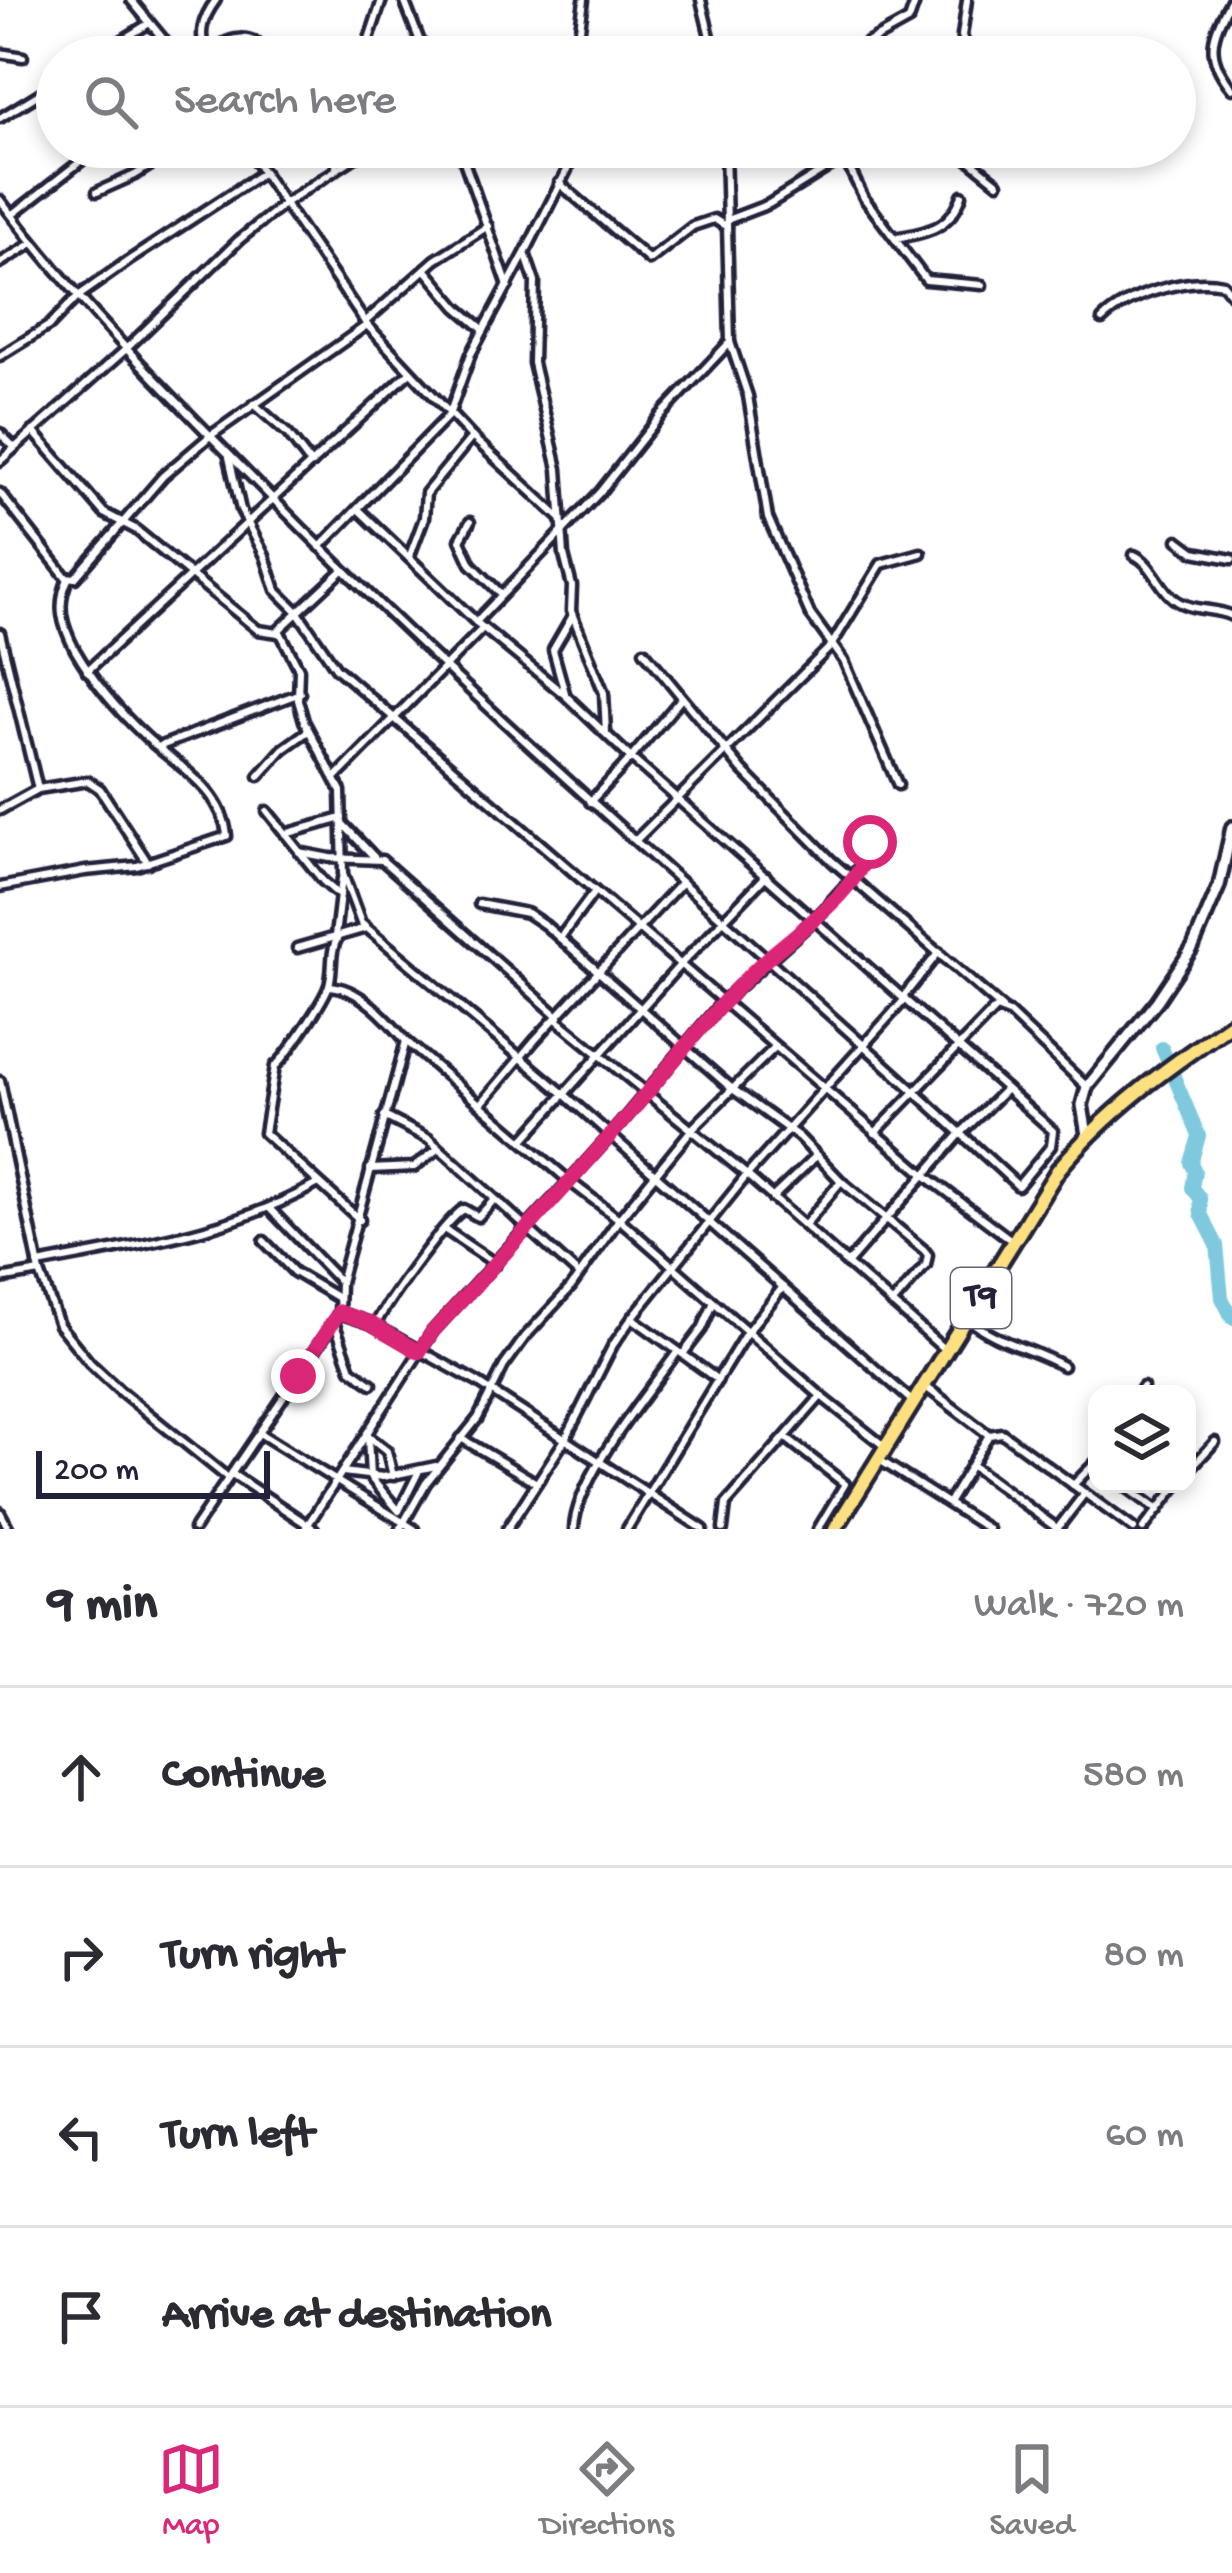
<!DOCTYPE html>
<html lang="en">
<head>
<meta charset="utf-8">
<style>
	:root { --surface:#fff; --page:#f2f2f3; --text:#2b2b33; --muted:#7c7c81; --line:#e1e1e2; --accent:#db2777 }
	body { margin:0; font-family:"Gochi Hand",sans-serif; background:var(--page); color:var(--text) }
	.controls { position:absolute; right:36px; bottom:36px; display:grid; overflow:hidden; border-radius:24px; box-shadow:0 6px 18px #0003 }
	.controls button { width:108px; height:108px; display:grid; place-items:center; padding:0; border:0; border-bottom:3px solid var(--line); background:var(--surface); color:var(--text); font:60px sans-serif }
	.scale { position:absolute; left:36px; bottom:30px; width:234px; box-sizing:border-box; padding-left:12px; border:6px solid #22223b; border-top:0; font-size:33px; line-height:42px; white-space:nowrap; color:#22223b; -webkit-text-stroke:9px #fff; paint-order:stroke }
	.stop { position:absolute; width:36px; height:36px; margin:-27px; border:9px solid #db2777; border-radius:50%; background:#fff }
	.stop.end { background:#db2777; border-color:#fff; box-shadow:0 3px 12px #0008 }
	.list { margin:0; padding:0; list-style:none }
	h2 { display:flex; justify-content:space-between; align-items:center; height:156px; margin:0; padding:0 48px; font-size:51px }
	h2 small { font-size:39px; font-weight:400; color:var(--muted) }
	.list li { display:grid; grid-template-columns:78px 1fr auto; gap:36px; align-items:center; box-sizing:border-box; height:180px; padding:0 48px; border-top:3px solid var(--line) }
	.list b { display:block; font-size:45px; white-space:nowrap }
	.list em { font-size:39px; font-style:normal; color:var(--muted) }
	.icon { flex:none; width:66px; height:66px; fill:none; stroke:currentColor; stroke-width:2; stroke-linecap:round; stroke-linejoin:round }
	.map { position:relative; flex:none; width:1232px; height:1529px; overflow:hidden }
	.search { position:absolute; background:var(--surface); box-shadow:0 6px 18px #0003; left:36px; right:36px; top:36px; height:132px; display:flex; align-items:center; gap:30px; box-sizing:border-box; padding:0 42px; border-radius:66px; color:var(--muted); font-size:45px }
	.sheet { height:876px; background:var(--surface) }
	nav { display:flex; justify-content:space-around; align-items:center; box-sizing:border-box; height:168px; border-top:3px solid var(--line); background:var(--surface); font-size:33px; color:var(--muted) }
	nav a { display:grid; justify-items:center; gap:6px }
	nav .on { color:var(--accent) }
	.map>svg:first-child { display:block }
</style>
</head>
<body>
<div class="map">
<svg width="1232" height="1529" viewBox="0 0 1232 1529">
	<rect width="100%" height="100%" fill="#fff"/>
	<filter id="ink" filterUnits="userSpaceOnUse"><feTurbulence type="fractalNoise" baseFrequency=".00833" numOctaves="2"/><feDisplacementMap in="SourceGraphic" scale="24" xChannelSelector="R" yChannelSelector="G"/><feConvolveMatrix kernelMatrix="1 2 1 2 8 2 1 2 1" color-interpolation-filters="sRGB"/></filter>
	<g filter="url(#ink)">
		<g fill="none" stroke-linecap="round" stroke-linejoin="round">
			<path stroke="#7fc9df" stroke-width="14" d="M 1162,1048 L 1199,1136 L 1191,1163 L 1195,1171 L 1192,1188 L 1200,1198 L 1201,1214 L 1217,1245 L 1222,1298 L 1232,1318"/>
			<defs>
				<g id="street">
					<path d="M 131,0 L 178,57"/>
					<path d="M 216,0 C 202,19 197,35 208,57 C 226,35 254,30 269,57"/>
					<path d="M 404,0 L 426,57"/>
					<path d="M 701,0 L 715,57"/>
					<path d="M 967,0 L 962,36 L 970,57"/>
					<path d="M 1231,0 C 1211,37 1204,55 1232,89"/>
					<path d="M 0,53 L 23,57"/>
					<path d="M 95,57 L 148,24"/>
					<path d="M 363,57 L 382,0"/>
					<path d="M 576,57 L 584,0"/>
					<path d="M 842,57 L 909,20 L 916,0"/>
					<path d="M 0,118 L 57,83"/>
					<path d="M 246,147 L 367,325 L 472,437 L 560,518"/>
					<path d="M 459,147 L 508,286"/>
					<path d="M 574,147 L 567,170 L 525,253 L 535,282 L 533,363 L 558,469 L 564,555 L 572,586 L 571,611 L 604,693 L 606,733"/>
					<path d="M 725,147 L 730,342 L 748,396 L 768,518 L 810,614 L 844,661 L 898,785"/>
					<path d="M 953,147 L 998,183"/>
					<path d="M 844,157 L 864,198 L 926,280 L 982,285"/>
					<path d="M 336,168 L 337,147"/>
					<path d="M 559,183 L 649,260 L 693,226 L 714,219 L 727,227"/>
					<path d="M 97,192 L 135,175 L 180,147"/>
					<path d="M 0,200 C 83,310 179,404 276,502 C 512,742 772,957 1018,1186 L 1051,1146 L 1053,1131 L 1006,1089 L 631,758 L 590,802"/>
					<path d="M 12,215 L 99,147"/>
					<path d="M 727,220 L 769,204 L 861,147"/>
					<path d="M 895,238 C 927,233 951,228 962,195"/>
					<path d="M 0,263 L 33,243"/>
					<path d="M 425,269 L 457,307 L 484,330"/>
					<path d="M 1102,320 C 1127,295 1188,276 1223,284 L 1232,295"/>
					<path d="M 365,322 L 435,260 L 488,226"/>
					<path d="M 0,356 L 50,325 L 77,297 L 128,261 L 264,172"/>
					<path d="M 254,404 L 288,434 L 311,464"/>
					<path d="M 33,431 L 104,513 L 135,529 L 258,630 L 279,633"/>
					<path d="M 0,433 L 14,447"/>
					<path d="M 229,457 L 241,510 L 265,556 L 276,590 L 297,611 L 336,668 L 925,1175 L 1011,1240"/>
					<path d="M 0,461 L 125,350 L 239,240 L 285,203 L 371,147"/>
					<path d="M 0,493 L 66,577 L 75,578 L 163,476 L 210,436 L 367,325"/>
					<path d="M 359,510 L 476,622 L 566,696 L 631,758 L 681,699"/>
					<path d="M 470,522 L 460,540 L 471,564 L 501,594"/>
					<path d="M 1178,540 L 1194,552 L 1232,559"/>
					<path d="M 320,547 L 449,415 L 471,354 L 524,255"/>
					<path d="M 1134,555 C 1155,564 1160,595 1183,604 C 1198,611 1216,608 1232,616"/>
					<path d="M 409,558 L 424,518 L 426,493 L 472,437"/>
					<path d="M 343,570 L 279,630 L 299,669 L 298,700 L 304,721 L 341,791 L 343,874 L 361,923 L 565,1095 L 913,1402"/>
					<path d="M 476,622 L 600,492 L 661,415 L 730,342"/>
					<path d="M 0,633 L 38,789"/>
					<path d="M 644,651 L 742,770 L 832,861 L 1002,1008"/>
					<path d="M 87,671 L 409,373"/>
					<path d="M 565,693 L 553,650 L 572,617"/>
					<path d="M 158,747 L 300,693"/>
					<path d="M 259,776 L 283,749 L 308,731"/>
					<path d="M 336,777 L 483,628"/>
					<path d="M 0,810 L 38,789 L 88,781 L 100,789 L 148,863"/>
					<path d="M 267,811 L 323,881 L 340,896"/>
					<path d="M 341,822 L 375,858"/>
					<path d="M 285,834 L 342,818"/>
					<path d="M 636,840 L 831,646 L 881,564 L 921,553"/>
					<path d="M 299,852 L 330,858 L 382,860 L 559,1017"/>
					<path d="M 0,887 L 85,871 L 137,866 L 227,836 C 223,789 177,766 146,737 C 118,711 94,683 75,650 C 62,625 56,605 68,579"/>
					<path d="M 479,904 L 527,913 L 545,925 L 730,1087 L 799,1137 L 841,1181 L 924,1250 L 928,1255 L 926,1265 L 892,1304"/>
					<path d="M 335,936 L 342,878"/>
					<path d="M 338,937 C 329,953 334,968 329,985 C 325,999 285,1059 275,1066 L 264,1133 L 360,1220"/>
					<path d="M 560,938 L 595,891"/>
					<path d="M 297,948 L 366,928"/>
					<path d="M 329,986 C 359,987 388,1020 406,1041 L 568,1180 L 619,1219 L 821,1396 L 726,1504 L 723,1529"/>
					<path d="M 903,997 L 939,952"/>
					<path d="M 556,1019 L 747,1175 L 946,1351"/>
					<path d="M 0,1081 L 40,1272 L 59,1325 L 90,1363 L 119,1390 L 228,1478"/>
					<path d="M 481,1104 L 535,1040 L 681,883"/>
					<path d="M 384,1116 L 429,1139 L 579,1275"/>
					<path d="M 875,1133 L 996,1008 L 1009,1013 L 1087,1087"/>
					<path d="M 523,1140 L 679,966 L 766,876"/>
					<path d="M 370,1169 L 414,1167 L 438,1149"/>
					<path d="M 772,1198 L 816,1156"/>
					<path d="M 270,1209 L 340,1282"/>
					<path d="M 805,1225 L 841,1181"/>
					<path d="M 444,1229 L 496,1264"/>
					<path d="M 264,1241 L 294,1272 L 338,1298"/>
					<path d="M 38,1264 C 135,1245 230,1233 317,1184"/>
					<path d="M 847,1264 L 961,1133 L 1006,1089"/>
					<path d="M 0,1279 L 40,1272"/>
					<path d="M 339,1313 L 370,1323 L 477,1382 L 703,1529"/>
					<path d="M 968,1319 C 997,1343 1031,1348 1063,1366"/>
					<path d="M 334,1322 L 351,1369 L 372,1384"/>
					<path d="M 375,1326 C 385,1304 447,1218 464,1209 L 478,1217 L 494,1200"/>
					<path d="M 681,1353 L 718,1380"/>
					<path d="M 683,1354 L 702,1329 L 713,1304"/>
					<path d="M 926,1387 L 989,1435"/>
					<path d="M 1139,1394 L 1143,1387"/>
					<path d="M 821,1396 L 884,1446"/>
					<path d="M 261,1434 L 414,1529"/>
					<path d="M 368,1436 L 370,1477 L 399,1511"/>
					<path d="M 368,1436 L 387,1451 L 393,1476"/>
					<path d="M 461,1438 L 535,1482"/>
					<path d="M 786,1438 L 845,1484 L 818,1529"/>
					<path d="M 881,1461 L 988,1529"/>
					<path d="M 971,1465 L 1058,1529"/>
					<path d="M 343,1472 L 383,1477 L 436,1466"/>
					<path d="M 1187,1472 L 1215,1442"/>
					<path d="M 232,1474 L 314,1529"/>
					<path d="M 1122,1484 L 1158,1510"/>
					<path d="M 1073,1485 L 1097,1461"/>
					<path d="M 949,1502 L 989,1435 L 1002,1433 L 1134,1529"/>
					<path d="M 400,1509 L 418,1473"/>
					<path d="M 0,1512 L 9,1529"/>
					<path d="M 194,1529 L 334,1322 L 339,1313 L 340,1282 L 406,1041"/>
					<path d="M 305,1529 L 433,1331 L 610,1136 L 721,1003 L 815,919 L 852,878 L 869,851 L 870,843"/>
					<path d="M 400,1529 L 426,1483 L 478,1418 L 504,1366 L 525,1337 L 571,1287 L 619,1219 L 692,1129 L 775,1047"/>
					<path d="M 507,1529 L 566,1438 L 613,1345 L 632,1318 L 747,1175 L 905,999"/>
					<path d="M 574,1529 C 575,1479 648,1393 678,1351 L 632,1318"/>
					<path d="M 627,1529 L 746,1333 L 783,1287"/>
					<path d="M 1057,1529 L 1084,1494"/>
					<path d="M 1143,1529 L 1178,1484"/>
				</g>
				<path id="secondary" d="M 1087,1135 L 1082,1105 L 1087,1087 L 1157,1001 L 1193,947 L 1219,886 L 1232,827"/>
				<path id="highway" d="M 835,1529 L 1058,1170 C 1107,1110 1169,1067 1232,1023"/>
			</defs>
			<use href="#street" stroke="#22223b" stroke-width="15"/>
			<use href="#secondary" stroke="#22223b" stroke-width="18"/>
			<use href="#highway" stroke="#22223b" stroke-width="21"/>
			<use href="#street" stroke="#fff" stroke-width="6"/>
			<use href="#secondary" stroke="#fff" stroke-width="9"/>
			<use href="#highway" stroke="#fce080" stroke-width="12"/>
		</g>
	</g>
	<g fill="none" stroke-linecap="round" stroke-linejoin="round" filter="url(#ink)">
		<path stroke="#db2777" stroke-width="15" d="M 298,1376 L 339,1312 L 370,1323 L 419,1352 L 433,1331 C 499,1260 565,1188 629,1114 C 673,1063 713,1009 762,963 C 794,934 865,887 870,842"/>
	</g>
	<g text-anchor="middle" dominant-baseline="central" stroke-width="10" stroke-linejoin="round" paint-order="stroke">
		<rect fill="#fff" stroke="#646476" stroke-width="3" x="951" y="1268" width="60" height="60" rx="9"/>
		<g font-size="36" font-weight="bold" fill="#22223b">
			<text x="981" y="1298">T9</text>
		</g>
	</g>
</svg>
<div class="controls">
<button><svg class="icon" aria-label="layers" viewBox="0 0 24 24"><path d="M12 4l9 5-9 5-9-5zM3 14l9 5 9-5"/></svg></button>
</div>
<div class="scale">200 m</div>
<div class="stop" style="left:870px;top:842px"></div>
<div class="stop end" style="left:298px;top:1376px"></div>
<div class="search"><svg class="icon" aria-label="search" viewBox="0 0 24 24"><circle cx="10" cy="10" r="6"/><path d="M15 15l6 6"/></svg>Search here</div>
</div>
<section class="sheet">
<h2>9 min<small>Walk · 720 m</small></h2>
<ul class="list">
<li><svg class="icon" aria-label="ahead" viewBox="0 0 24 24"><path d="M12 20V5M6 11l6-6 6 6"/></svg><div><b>Continue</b></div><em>580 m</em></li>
<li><svg class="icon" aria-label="right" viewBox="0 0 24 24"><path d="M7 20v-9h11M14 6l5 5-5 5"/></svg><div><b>Turn right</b></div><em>80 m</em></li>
<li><svg class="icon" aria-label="left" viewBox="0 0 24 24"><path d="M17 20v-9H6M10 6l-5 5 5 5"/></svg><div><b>Turn left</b></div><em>60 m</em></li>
<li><svg class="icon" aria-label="arrive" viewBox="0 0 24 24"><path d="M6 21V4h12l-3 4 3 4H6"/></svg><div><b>Arrive at destination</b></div></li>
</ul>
</section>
<nav>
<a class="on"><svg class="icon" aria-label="map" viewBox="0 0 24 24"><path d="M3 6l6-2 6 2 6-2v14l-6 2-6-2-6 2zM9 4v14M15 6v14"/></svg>Map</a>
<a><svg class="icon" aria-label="directions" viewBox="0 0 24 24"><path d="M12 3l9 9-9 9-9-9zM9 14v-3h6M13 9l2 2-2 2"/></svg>Directions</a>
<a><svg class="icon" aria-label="saved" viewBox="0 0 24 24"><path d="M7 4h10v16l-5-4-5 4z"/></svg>Saved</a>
</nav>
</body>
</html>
